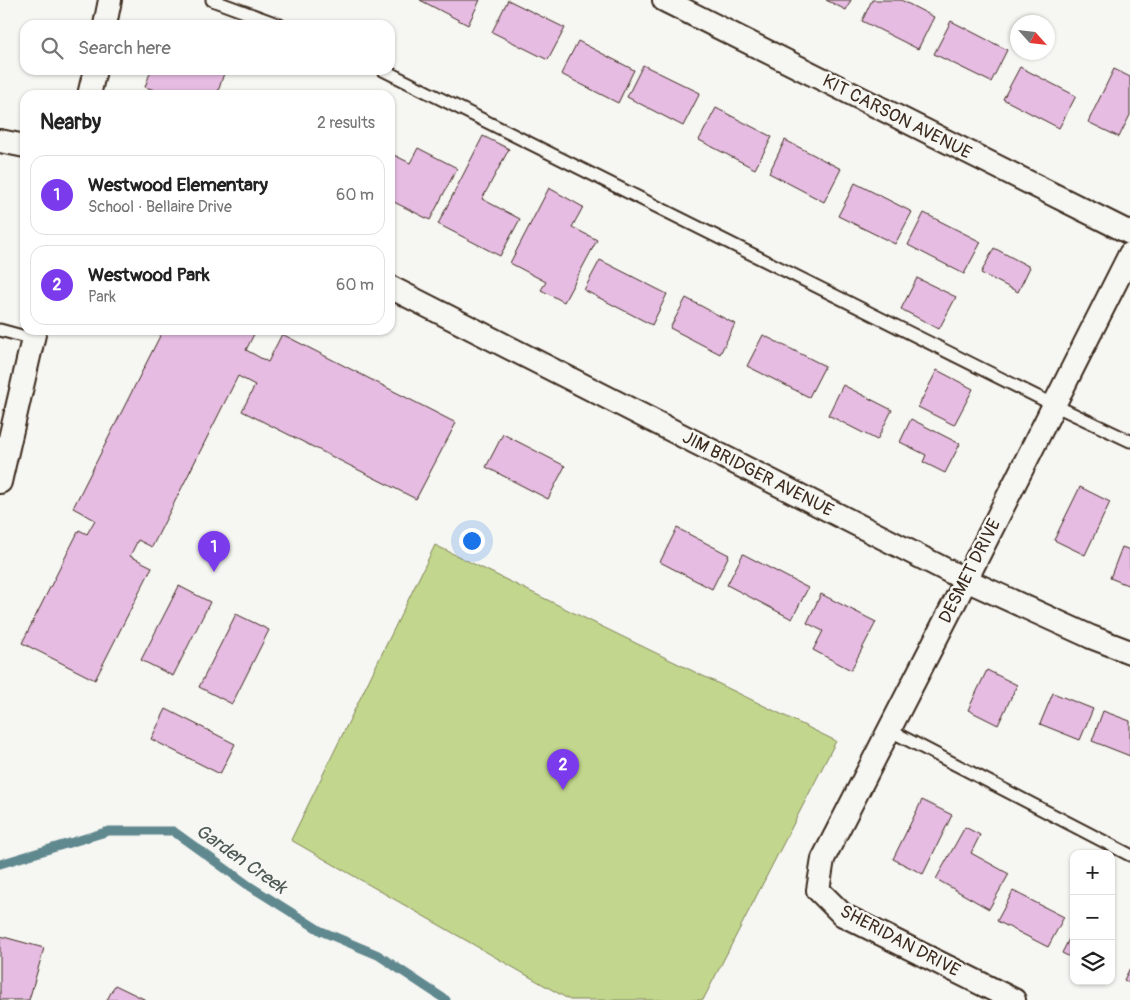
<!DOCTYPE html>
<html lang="en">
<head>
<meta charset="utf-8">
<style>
	:root { --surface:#fff; --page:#f6f6f6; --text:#222; --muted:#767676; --line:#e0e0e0; --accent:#7c3aed }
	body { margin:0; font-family:Pangolin,sans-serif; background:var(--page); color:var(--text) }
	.controls { position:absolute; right:15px; bottom:15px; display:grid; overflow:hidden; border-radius:10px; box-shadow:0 1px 4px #0004 }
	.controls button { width:45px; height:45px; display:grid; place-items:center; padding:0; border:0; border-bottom:1px solid var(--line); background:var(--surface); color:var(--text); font:25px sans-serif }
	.compass { position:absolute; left:1010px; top:15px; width:45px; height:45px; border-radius:50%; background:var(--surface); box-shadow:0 1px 4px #0004; rotate:117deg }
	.you { position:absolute; left:471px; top:540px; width:18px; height:18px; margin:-12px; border:4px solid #fff; border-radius:50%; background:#1a73e8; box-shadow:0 0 0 8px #1a73e833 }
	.badge { display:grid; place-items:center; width:32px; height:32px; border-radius:50%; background:var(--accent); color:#fff; font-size:16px; font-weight:700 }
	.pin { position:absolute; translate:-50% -41px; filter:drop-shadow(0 1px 2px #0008) }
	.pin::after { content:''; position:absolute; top:26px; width:18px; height:15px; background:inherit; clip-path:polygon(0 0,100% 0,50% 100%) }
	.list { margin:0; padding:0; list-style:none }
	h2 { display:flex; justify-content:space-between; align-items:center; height:65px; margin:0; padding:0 20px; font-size:21px }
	h2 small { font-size:16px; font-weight:400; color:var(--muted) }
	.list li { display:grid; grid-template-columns:32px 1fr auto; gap:15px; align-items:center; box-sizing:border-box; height:80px; margin:0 10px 10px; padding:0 10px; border:1px solid var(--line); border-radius:15px }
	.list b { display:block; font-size:19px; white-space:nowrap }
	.list p { margin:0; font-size:16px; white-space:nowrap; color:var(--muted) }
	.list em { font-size:16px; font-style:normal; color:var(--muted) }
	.icon { flex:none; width:28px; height:28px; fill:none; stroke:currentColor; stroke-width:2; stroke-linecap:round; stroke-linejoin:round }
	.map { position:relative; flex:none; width:1130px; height:1000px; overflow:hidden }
	.search { position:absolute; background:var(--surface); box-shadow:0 1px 4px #0004; left:20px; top:20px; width:375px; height:55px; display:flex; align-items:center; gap:12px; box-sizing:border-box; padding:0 18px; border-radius:15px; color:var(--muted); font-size:19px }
	.panel { position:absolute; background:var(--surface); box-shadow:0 1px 4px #0004; left:20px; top:90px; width:375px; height:245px; border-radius:15px }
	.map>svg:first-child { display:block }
</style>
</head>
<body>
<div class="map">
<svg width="1130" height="1000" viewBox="0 0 1130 1000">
	<rect width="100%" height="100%" fill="#f6f6f2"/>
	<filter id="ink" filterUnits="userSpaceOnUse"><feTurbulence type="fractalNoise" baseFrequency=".02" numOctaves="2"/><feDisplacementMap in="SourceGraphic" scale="10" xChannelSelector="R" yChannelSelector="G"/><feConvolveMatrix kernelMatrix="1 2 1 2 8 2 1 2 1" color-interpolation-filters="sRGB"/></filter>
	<g filter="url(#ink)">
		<path fill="#c2d78d" stroke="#7e8056" d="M 435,545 L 836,741 L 703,1000 L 570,1000 L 291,840 Z"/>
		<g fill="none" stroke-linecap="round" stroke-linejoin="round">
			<path stroke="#61888f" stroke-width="9" d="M 0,864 L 109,831 L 173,831 L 248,885 L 321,931 L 378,955 L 446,1000"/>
		</g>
		<g fill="#e6bce2" stroke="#3b2a1e">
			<path d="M 420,0 L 480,0 L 468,25 Z"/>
			<path d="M 508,0 L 565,28 L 548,60 L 492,32 Z"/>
			<path d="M 826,0 L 851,0 L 846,10 Z"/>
			<path d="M 872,0 L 901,0 L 934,17 L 918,49 L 862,21 Z"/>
			<path d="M 951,21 L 1007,50 L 991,82 L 934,54 Z"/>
			<path d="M 578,41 L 634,70 L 618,103 L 561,74 Z"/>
			<path d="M 643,65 L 700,93 L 683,126 L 627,97 Z"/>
			<path d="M 1020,67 L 1076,96 L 1059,128 L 1003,99 Z"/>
			<path d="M 1114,69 L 1130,77 L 1130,115 L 1119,137 L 1088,122 Z"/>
			<path d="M 151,70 L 225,70 L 217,95 L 170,95 L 145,87 Z"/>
			<path d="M 716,108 L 772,137 L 755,169 L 699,140 Z"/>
			<path d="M 483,136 L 509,149 L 482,199 L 520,219 L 500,256 L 438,224 Z"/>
			<path d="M 785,140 L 841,169 L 824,202 L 769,173 Z"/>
			<path d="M 418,148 L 457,168 L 430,220 L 390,200 L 390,153 L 410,163 Z"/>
			<path d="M 855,183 L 912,212 L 895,244 L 838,216 Z"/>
			<path d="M 549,188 L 583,207 L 572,227 L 597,240 L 564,302 L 541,290 L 546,282 L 510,263 Z"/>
			<path d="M 924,213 L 981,242 L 964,274 L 908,245 Z"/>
			<path d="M 994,248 L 1030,267 L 1018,292 L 981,273 Z"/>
			<path d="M 600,260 L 667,294 L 652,325 L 584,290 Z"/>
			<path d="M 917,278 L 956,297 L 939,329 L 901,309 Z"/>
			<path d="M 686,298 L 735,324 L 720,354 L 670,328 Z"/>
			<path d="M 163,330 L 256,330 L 246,350 L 268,362 L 282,334 L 456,423 L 416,499 L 242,411 L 255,385 L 238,376 L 152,547 L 138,540 L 130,556 L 152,567 L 95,680 L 22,643 L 79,530 L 87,534 L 95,520 L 73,508 Z"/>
			<path d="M 763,335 L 825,366 L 809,397 L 747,366 Z"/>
			<path d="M 937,370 L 973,389 L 954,425 L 918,407 Z"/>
			<path d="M 843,385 L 892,410 L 877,440 L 828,415 Z"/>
			<path d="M 911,419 L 960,444 L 945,473 L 923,462 L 926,455 L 900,442 Z"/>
			<path d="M 503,434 L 565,466 L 548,499 L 486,467 Z"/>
			<path d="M 1080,487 L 1110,502 L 1085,555 L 1054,540 Z"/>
			<path d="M 677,528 L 729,555 L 712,589 L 660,562 Z"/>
			<path d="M 1122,547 L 1130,550 L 1130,586 L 1110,578 Z"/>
			<path d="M 743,554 L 808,588 L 792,619 L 727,585 Z"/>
			<path d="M 179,586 L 210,602 L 173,676 L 141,660 Z"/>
			<path d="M 821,594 L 876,622 L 851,670 L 813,650 L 823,631 L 807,623 Z"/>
			<path d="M 236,614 L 269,630 L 232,704 L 199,687 Z"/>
			<path d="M 987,670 L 1017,685 L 998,725 L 968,710 Z"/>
			<path d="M 1053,693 L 1093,709 L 1080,740 L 1040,724 Z"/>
			<path d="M 166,709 L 235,744 L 220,774 L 151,739 Z"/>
			<path d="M 1103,711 L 1130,721 L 1130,756 L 1092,741 Z"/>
			<path d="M 922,800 L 952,815 L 923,874 L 893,859 Z"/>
			<path d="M 965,827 L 980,835 L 971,853 L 1009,874 L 989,909 L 936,879 Z"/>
			<path d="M 1013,891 L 1064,917 L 1048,947 L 997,921 Z"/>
			<path d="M 1074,929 L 1074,959 L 1062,953 Z"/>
			<path d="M 0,936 L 44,948 L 29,1000 L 0,1000 Z"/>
			<path d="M 1130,968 L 1130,983 L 1124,980 Z"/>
			<path d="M 115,985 L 146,1000 L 107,1000 Z"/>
		</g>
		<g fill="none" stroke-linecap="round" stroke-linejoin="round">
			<defs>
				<g id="service">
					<path d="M 212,0 L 280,25"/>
					<path d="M 383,70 L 1054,405 L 1130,441"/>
					<path d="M 0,330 L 33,339"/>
					<path d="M 889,730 L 1130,855"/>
				</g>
				<g id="minor">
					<path d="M 664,0 L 1130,233"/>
					<path d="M 105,25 L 110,0"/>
					<path d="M 89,95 L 95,70"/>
					<path d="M 0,141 L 25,146"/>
					<path d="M 390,287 L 966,580 L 1091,637 L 1130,652"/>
					<path d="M 0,482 L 35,330"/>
					<path d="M 1014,1000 L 843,915 L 818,890 L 823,859 L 966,580 L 1130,254"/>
				</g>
			</defs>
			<use href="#service" stroke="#3b2a1e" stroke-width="15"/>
			<use href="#minor" stroke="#3b2a1e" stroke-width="26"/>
			<use href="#service" stroke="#f6f6f2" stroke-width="11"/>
			<use href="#minor" stroke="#f6f6f2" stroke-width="22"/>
		</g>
	</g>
	<g text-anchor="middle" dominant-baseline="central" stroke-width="5" stroke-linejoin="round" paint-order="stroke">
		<g font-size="18" fill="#3b2a1e" stroke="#f6f6f2">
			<text transform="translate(897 117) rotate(27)">KIT CARSON AVENUE</text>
			<text transform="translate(758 474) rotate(27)">JIM BRIDGER AVENUE</text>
			<text transform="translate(970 571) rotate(-63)">DESMET DRIVE</text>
			<text transform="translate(900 941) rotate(28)">SHERIDAN DRIVE</text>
		</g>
		<g font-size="19" font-style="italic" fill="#4e5956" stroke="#f6f6f2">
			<text transform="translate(241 859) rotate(35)">Garden Creek</text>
		</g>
	</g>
</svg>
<div class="controls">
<button>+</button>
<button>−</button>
<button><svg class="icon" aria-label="layers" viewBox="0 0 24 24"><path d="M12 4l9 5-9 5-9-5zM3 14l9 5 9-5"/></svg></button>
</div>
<svg class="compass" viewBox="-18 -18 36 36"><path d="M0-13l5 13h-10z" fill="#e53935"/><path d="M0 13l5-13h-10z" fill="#767676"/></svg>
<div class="you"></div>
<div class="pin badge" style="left:214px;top:572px">1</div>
<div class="pin badge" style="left:563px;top:790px">2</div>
<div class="search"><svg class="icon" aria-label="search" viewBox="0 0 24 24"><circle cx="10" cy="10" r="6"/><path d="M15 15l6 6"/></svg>Search here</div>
<section class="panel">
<h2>Nearby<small>2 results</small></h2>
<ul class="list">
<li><span class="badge">1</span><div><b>Westwood Elementary</b><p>School · Bellaire Drive</p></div><em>60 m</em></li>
<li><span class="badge">2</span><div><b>Westwood Park</b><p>Park</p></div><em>60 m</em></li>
</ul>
</section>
</div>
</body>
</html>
